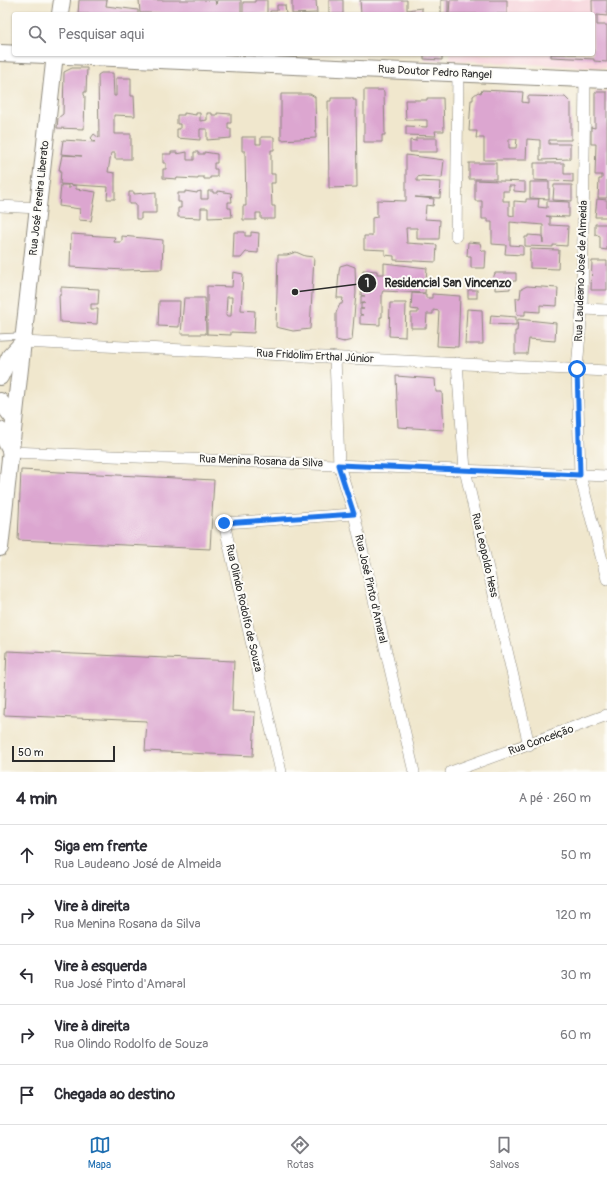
<!DOCTYPE html>
<html lang="pt">
<head>
<meta charset="utf-8">
<style>
	:root { --surface:#fff; --page:#f2f2f3; --text:#2b2b33; --muted:#7c7c81; --line:#e1e1e2; --accent:#1f6fb2 }
	body { margin:0; font-family:Pangolin,sans-serif; background:var(--page); color:var(--text) }
	.scale { position:absolute; left:12px; bottom:10px; width:103px; box-sizing:border-box; padding-left:4px; border:2px solid #2b2b2b; border-top:0; font-size:11px; line-height:14px; white-space:nowrap; color:#2b2b2b; -webkit-text-stroke:3px #fdfcf7; paint-order:stroke }
	.stop { position:absolute; width:12px; height:12px; margin:-9px; border:3px solid #1a73e8; border-radius:50%; background:#fff }
	.stop.end { background:#1a73e8; border-color:#fff; box-shadow:0 1px 4px #0008 }
	.list { margin:0; padding:0; list-style:none }
	h2 { display:flex; justify-content:space-between; align-items:center; height:52px; margin:0; padding:0 16px; font-size:17px }
	h2 small { font-size:13px; font-weight:400; color:var(--muted) }
	.list li { display:grid; grid-template-columns:26px 1fr auto; gap:12px; align-items:center; box-sizing:border-box; height:60px; padding:0 16px; border-top:1px solid var(--line) }
	.list b { display:block; font-size:15px; white-space:nowrap }
	.list p { margin:0; font-size:13px; white-space:nowrap; color:var(--muted) }
	.list em { font-size:13px; font-style:normal; color:var(--muted) }
	.icon { flex:none; width:22px; height:22px; fill:none; stroke:currentColor; stroke-width:2; stroke-linecap:round; stroke-linejoin:round }
	.map { position:relative; flex:none; width:607px; height:772px; overflow:hidden }
	.search { position:absolute; background:var(--surface); box-shadow:0 1px 3px #0004; left:12px; right:12px; top:12px; height:44px; display:flex; align-items:center; gap:10px; box-sizing:border-box; padding:0 14px; border-radius:4px; color:var(--muted); font-size:15px }
	.sheet { height:352px; background:var(--surface) }
	nav { display:flex; justify-content:space-around; align-items:center; box-sizing:border-box; height:56px; border-top:1px solid var(--line); background:var(--surface); font-size:11px; color:var(--muted) }
	nav a { display:grid; justify-items:center; gap:2px }
	nav .on { color:var(--accent) }
	.map>svg:first-child { display:block }
</style>
</head>
<body>
<div class="map">
<svg width="607" height="772" viewBox="0 0 607 772">
	<rect width="100%" height="100%" fill="#fdfcf7"/>
	<filter id="ink" filterUnits="userSpaceOnUse"><feTurbulence type="fractalNoise" baseFrequency=".025" numOctaves="2"/><feDisplacementMap in="SourceGraphic" scale="8" xChannelSelector="R" yChannelSelector="G"/><feConvolveMatrix kernelMatrix="1 2 1 2 8 2 1 2 1" color-interpolation-filters="sRGB"/></filter>
	<filter id="wash" filterUnits="userSpaceOnUse"><feTurbulence type="fractalNoise" baseFrequency=".012" numOctaves="4" result="noise"/><feDisplacementMap in="SourceGraphic" scale="16" xChannelSelector="R" yChannelSelector="G"/><feGaussianBlur stdDeviation="0.9" result="paint"/><feColorMatrix in="noise" values="0 0 0 0 0 0 0 0 0 0 0 0 0 0 0 0 0 1.4 0 .05"/><feComposite in="paint" operator="in"/></filter>
	<g filter="url(#wash)">
		<rect width="100%" height="100%" fill="#f0e7cd"/>
		<path fill="#f6cfd8" d="M 448,0 L 607,0 L 607,68 L 450,60 L 450,54 L 593,54 L 593,14 L 448,14 Z"/>
		<g id="blocks">
			<g fill="#dca6d0" fill-rule="evenodd">
				<path d="M 79,0 L 107,0 L 106,6 L 138,10 L 138,14 L 78,14 Z"/>
				<path d="M 139,0 L 215,0 L 216,5 L 217,0 L 241,0 L 241,14 L 140,13 Z"/>
				<path d="M 255,0 L 267,0 L 267,14 L 243,14 L 243,2 L 255,2 Z"/>
				<path d="M 292,0 L 316,0 L 317,13 L 292,14 Z"/>
				<rect x="329" y="0" width="14" height="14"/>
				<path d="M 360,0 L 407,0 L 407,10 L 422,8 L 422,14 L 361,14 Z"/>
				<rect x="441" y="0" width="7" height="13"/>
				<path d="M 450,0 L 507,0 L 507,14 L 449,14 Z"/>
				<path d="M 592,0 L 607,0 L 607,16 L 597,15 L 597,25 L 607,25 L 607,62 L 594,61 L 594,59 L 551,57 L 551,54 L 593,54 Z"/>
				<path d="M 277,5 L 285,5 L 286,14 L 270,14 L 270,11 L 277,11 Z"/>
				<path d="M 424,54 L 442,54 L 442,60 L 424,59 Z"/>
				<path d="M 72,68 L 87,68 L 86,92 L 84,92 L 84,95 L 85,96 L 84,129 L 57,128 L 58,118 L 63,114 L 64,72 Z"/>
				<path d="M 101,73 L 113,73 L 114,96 L 116,96 L 116,78 L 131,78 L 131,96 L 134,96 L 135,116 L 114,115 L 114,134 L 131,134 L 131,159 L 115,159 L 115,153 L 111,153 L 108,172 L 115,173 L 115,199 L 107,199 L 108,187 L 60,184 L 61,170 L 59,170 L 62,155 L 82,156 L 61,154 L 63,140 L 95,142 L 91,138 L 94,134 L 99,138 L 98,75 Z"/>
				<path d="M 364,90 L 383,90 L 384,92 L 385,135 L 382,135 L 382,142 L 364,142 Z"/>
				<path d="M 482,90 L 523,92 L 522,102 L 528,103 L 528,96 L 565,97 L 571,103 L 571,140 L 549,140 L 549,144 L 570,144 L 570,159 L 540,160 L 540,140 L 527,139 L 526,160 L 484,160 L 484,138 L 476,138 L 477,131 L 469,131 L 471,100 L 473,100 L 473,96 L 478,92 L 481,93 ZM 509,139 L 517,139 L 516,148 L 509,148 Z"/>
				<path d="M 595,92 L 607,92 L 607,198 L 598,198 L 599,179 L 602,179 L 602,175 L 595,175 L 596,144 L 591,144 L 591,127 L 595,128 Z"/>
				<path d="M 281,94 L 310,94 L 315,97 L 316,138 L 281,140 Z"/>
				<path d="M 331,98 L 353,98 L 353,100 L 356,100 L 357,187 L 329,188 L 328,101 L 331,101 Z"/>
				<path d="M 427,98 L 443,98 L 444,131 L 435,131 L 436,136 L 406,135 L 406,126 L 427,127 L 427,120 L 406,120 L 405,100 L 427,100 Z"/>
				<path d="M 184,113 L 196,115 L 196,113 L 200,113 L 200,121 L 207,120 L 207,113 L 212,113 L 212,115 L 217,115 L 217,113 L 231,114 L 231,123 L 228,123 L 228,129 L 231,129 L 231,138 L 207,140 L 207,129 L 200,129 L 200,140 L 177,138 L 177,129 L 180,129 L 180,124 L 177,124 L 177,115 L 184,115 Z"/>
				<path d="M 242,137 L 256,137 L 256,144 L 261,144 L 261,137 L 274,137 L 274,150 L 271,150 L 271,174 L 275,174 L 275,183 L 271,183 L 272,206 L 275,206 L 275,219 L 261,219 L 261,213 L 256,213 L 256,220 L 243,220 L 243,206 L 246,206 L 245,151 L 242,151 Z"/>
				<path d="M 416,138 L 437,138 L 437,152 L 410,152 L 410,140 L 416,141 Z"/>
				<path d="M 171,152 L 177,152 L 177,154 L 187,152 L 187,160 L 194,160 L 194,152 L 198,152 L 198,154 L 204,154 L 204,152 L 217,154 L 217,163 L 214,163 L 214,169 L 217,169 L 217,177 L 210,177 L 210,179 L 204,179 L 204,177 L 198,177 L 198,179 L 177,178 L 177,179 L 163,178 L 163,169 L 166,169 L 166,163 L 163,163 L 163,154 L 171,154 Z"/>
				<path d="M 406,155 L 444,160 L 442,178 L 422,176 L 417,177 L 417,181 L 441,182 L 440,198 L 415,197 L 434,199 L 433,206 L 426,205 L 425,219 L 440,220 L 439,239 L 417,239 L 417,228 L 406,228 L 407,243 L 437,245 L 436,262 L 394,260 L 394,256 L 385,255 L 385,250 L 364,249 L 364,236 L 372,236 L 372,218 L 377,217 L 377,200 L 406,201 Z"/>
				<rect x="469" y="163" width="27" height="16"/>
				<path d="M 534,163 L 564,163 L 564,174 L 573,174 L 573,182 L 534,180 Z"/>
				<path d="M 475,180 L 525,182 L 525,192 L 514,191 L 514,186 L 509,186 L 509,191 L 503,191 L 503,201 L 509,201 L 509,215 L 514,216 L 514,201 L 526,202 L 526,199 L 539,199 L 538,207 L 547,208 L 547,201 L 569,202 L 569,217 L 546,216 L 550,217 L 550,225 L 568,226 L 567,246 L 553,245 L 553,247 L 525,246 L 525,237 L 528,237 L 528,235 L 542,236 L 543,243 L 543,225 L 510,222 L 510,245 L 523,246 L 523,255 L 505,254 L 506,245 L 492,244 L 492,222 L 488,222 L 488,219 L 482,219 L 482,201 L 475,201 Z"/>
				<path d="M 530,182 L 549,182 L 549,199 L 530,198 Z"/>
				<path d="M 61,185 L 68,185 L 68,188 L 70,188 L 71,185 L 76,186 L 76,189 L 96,192 L 91,221 L 79,220 L 80,209 L 59,206 Z"/>
				<path d="M 554,185 L 572,185 L 572,201 L 553,200 Z"/>
				<path d="M 185,191 L 197,193 L 197,192 L 201,191 L 201,199 L 208,199 L 208,191 L 213,191 L 213,193 L 218,193 L 218,191 L 231,193 L 232,202 L 228,202 L 228,208 L 231,208 L 232,217 L 208,218 L 208,208 L 201,208 L 201,218 L 178,217 L 178,208 L 181,208 L 181,202 L 178,202 L 178,193 L 185,193 Z"/>
				<path d="M 129,192 L 134,192 L 134,194 L 156,192 L 156,213 L 141,213 L 141,219 L 136,219 L 136,204 L 129,204 Z"/>
				<path d="M 597,199 L 607,200 L 607,217 L 595,217 Z"/>
				<path d="M 595,224 L 607,224 L 607,250 L 600,249 L 600,236 L 595,234 Z"/>
				<path d="M 234,232 L 245,232 L 245,236 L 251,236 L 251,232 L 259,233 L 258,253 L 246,252 L 241,258 L 233,258 Z"/>
				<path d="M 71,234 L 115,237 L 114,242 L 122,242 L 122,236 L 163,240 L 162,269 L 124,270 L 70,267 Z"/>
				<path d="M 468,242 L 480,243 L 482,251 L 486,251 L 485,268 L 471,268 L 471,256 L 467,256 Z"/>
				<path d="M 530,249 L 559,250 L 558,269 L 530,268 Z"/>
				<path d="M 296,252 L 305,256 L 314,257 L 310,329 L 293,331 L 276,327 L 278,255 L 287,255 Z"/>
				<path d="M 592,261 L 607,261 L 607,290 L 591,290 Z"/>
				<path d="M 384,263 L 427,268 L 425,293 L 383,291 L 382,293 L 382,317 L 380,317 L 380,325 L 360,324 L 360,315 L 363,315 L 360,314 L 360,309 L 364,309 L 361,309 L 361,304 L 365,303 L 361,303 L 361,296 L 365,296 L 361,295 L 363,270 L 377,271 L 377,274 L 384,274 Z"/>
				<path d="M 347,264 L 355,267 L 356,293 L 352,340 L 344,342 L 344,341 L 344,342 L 336,340 L 336,313 L 340,304 L 342,304 L 343,298 L 337,298 L 339,272 L 340,266 Z"/>
				<path d="M 233,272 L 243,274 L 241,310 L 255,311 L 254,333 L 231,332 L 231,335 L 207,334 L 207,286 L 232,287 ZM 227,297 L 232,297 L 231,316 L 226,316 Z"/>
				<path d="M 495,273 L 516,273 L 516,281 L 510,281 L 510,289 L 495,290 L 495,282 L 492,282 Z"/>
				<path d="M 527,286 L 558,288 L 557,306 L 540,305 L 540,312 L 525,311 L 525,315 L 517,315 L 516,298 L 520,298 L 521,289 Z"/>
				<path d="M 61,287 L 99,289 L 98,304 L 91,304 L 91,309 L 98,309 L 97,324 L 60,322 L 59,295 L 61,295 Z"/>
				<rect x="468" y="290" width="9" height="8"/>
				<path d="M 412,293 L 426,294 L 426,298 L 432,298 L 432,294 L 460,296 L 458,347 L 437,346 L 439,311 L 433,310 L 433,314 L 427,314 L 426,328 L 411,328 L 411,313 L 418,313 L 418,310 L 411,309 Z"/>
				<path d="M 184,298 L 205,298 L 206,334 L 181,334 Z"/>
				<path d="M 159,301 L 180,301 L 179,327 L 158,326 Z"/>
				<path d="M 390,303 L 406,303 L 405,337 L 389,336 Z"/>
				<path d="M 467,309 L 482,310 L 483,344 L 465,344 Z"/>
				<path d="M 491,315 L 516,317 L 516,325 L 490,324 Z"/>
				<path d="M 518,319 L 556,323 L 555,341 L 529,339 L 527,354 L 515,354 L 515,331 L 517,331 Z"/>
				<path d="M 396,376 L 435,379 L 436,392 L 442,392 L 444,430 L 398,427 Z"/>
				<path d="M 21,470 L 214,480 L 210,549 L 18,540 Z"/>
				<path d="M 7,651 L 234,661 L 232,711 L 255,712 L 253,756 L 145,751 L 147,721 L 4,715 Z"/>
			</g>
		</g>
	</g>
	<g filter="url(#ink)">
		<use href="#blocks" fill-opacity="0" stroke="#8e897c" stroke-width="1"/>
		<g fill="none" stroke-linecap="round" stroke-linejoin="round">
			<defs>
				<path id="service" d="M 0,337 L 21,336"/>
				<g id="minor">
					<path d="M 585,79 L 582,309 L 577,369 L 580,475 L 607,579"/>
					<path d="M 0,206 L 38,208"/>
					<path d="M 456,236 L 458,73"/>
					<path d="M 582,309 L 607,310"/>
					<path d="M 23,342 L 607,371"/>
					<path d="M 335,357 L 339,465 L 354,514 L 414,772"/>
					<path d="M 457,363 L 465,470 L 529,745"/>
					<path d="M 11,452 L 607,476"/>
					<path d="M 281,772 L 224,523 L 354,514"/>
					<path d="M 451,772 L 607,715"/>
				</g>
				<g id="secondary">
					<path d="M 60,14 L 62,0"/>
					<path d="M 0,53 L 607,80"/>
					<path d="M 0,377 L 10,356 L 23,342"/>
					<path d="M 0,401 L 14,419"/>
					<path d="M 0,430 L 11,452"/>
					<path d="M 0,548 L 55,54"/>
				</g>
			</defs>
			<use href="#service" stroke="#8e897c" stroke-width="7"/>
			<use href="#minor" stroke="#8e897c" stroke-width="12"/>
			<use href="#secondary" stroke="#8e897c" stroke-width="18"/>
			<use href="#service" stroke="#fff" stroke-width="5.5"/>
			<use href="#minor" stroke="#fff" stroke-width="11"/>
			<use href="#secondary" stroke="#fff" stroke-width="16"/>
		</g>
	</g>
	<g fill="none" stroke-linecap="round" stroke-linejoin="round" filter="url(#ink)">
		<path stroke="#1a73e8" stroke-width="5" d="M 224,523 L 354,514 L 338,465 L 580,475 L 577,369"/>
	</g>
	<g text-anchor="middle" dominant-baseline="central" stroke-width="4" stroke-linejoin="round" paint-order="stroke">
		<g font-size="11" fill="#2b2b2b" stroke="#fdfcf7">
			<text transform="translate(435 72) rotate(3)">Rua Doutor Pedro Rangel</text>
			<text transform="translate(39 198) rotate(-84)">Rua José Pereira Liberato</text>
			<text transform="translate(581 271) rotate(-88)">Rua Laudeano José de Almeida</text>
			<text transform="translate(315 356) rotate(3)">Rua Fridolim Erthal Júnior</text>
			<text transform="translate(261 461) rotate(2)">Rua Menina Rosana da Silva</text>
			<text transform="translate(485 555) rotate(77)">Rua Leopoldo Hess</text>
			<text transform="translate(371 589) rotate(77)">Rua José Pinto d'Amaral</text>
			<text transform="translate(244 608) rotate(77)">Rua Olindo Rodolfo de Souza</text>
			<text transform="translate(541 740) rotate(-20)">Rua Conceição</text>
		</g>
	</g>
	<path fill="none" stroke="#2b2b2b" stroke-width="1.5" d="M295 292L367 283"/>
	<g fill="#2b2b2b" stroke="#fdfcf7" stroke-width="1.5">
		<circle cx="295" cy="292" r="4"/>
		<circle cx="367" cy="283" r="10"/>
	</g>
	<g font-size="12" text-anchor="middle" font-weight="bold" fill="#fff">
		<text x="367" y="287">1</text>
	</g>
	<g font-size="12" text-anchor="middle" font-weight="bold" fill="#2b2b2b" stroke="#fdfcf7" stroke-width="4" stroke-linejoin="round" paint-order="stroke">
		<text x="448" y="287">Residencial San Vincenzo</text>
	</g>
</svg>
<div class="scale">50 m</div>
<div class="stop" style="left:577px;top:369px"></div>
<div class="stop end" style="left:224px;top:523px"></div>
<div class="search"><svg class="icon" aria-label="search" viewBox="0 0 24 24"><circle cx="10" cy="10" r="6"/><path d="M15 15l6 6"/></svg>Pesquisar aqui</div>
</div>
<section class="sheet">
<h2>4 min<small>A pé · 260 m</small></h2>
<ul class="list">
<li><svg class="icon" aria-label="ahead" viewBox="0 0 24 24"><path d="M12 20V5M6 11l6-6 6 6"/></svg><div><b>Siga em frente</b><p>Rua Laudeano José de Almeida</p></div><em>50 m</em></li>
<li><svg class="icon" aria-label="right" viewBox="0 0 24 24"><path d="M7 20v-9h11M14 6l5 5-5 5"/></svg><div><b>Vire à direita</b><p>Rua Menina Rosana da Silva</p></div><em>120 m</em></li>
<li><svg class="icon" aria-label="left" viewBox="0 0 24 24"><path d="M17 20v-9H6M10 6l-5 5 5 5"/></svg><div><b>Vire à esquerda</b><p>Rua José Pinto d'Amaral</p></div><em>30 m</em></li>
<li><svg class="icon" aria-label="right" viewBox="0 0 24 24"><path d="M7 20v-9h11M14 6l5 5-5 5"/></svg><div><b>Vire à direita</b><p>Rua Olindo Rodolfo de Souza</p></div><em>60 m</em></li>
<li><svg class="icon" aria-label="arrive" viewBox="0 0 24 24"><path d="M6 21V4h12l-3 4 3 4H6"/></svg><div><b>Chegada ao destino</b></div></li>
</ul>
</section>
<nav>
<a class="on"><svg class="icon" aria-label="map" viewBox="0 0 24 24"><path d="M3 6l6-2 6 2 6-2v14l-6 2-6-2-6 2zM9 4v14M15 6v14"/></svg>Mapa</a>
<a><svg class="icon" aria-label="directions" viewBox="0 0 24 24"><path d="M12 3l9 9-9 9-9-9zM9 14v-3h6M13 9l2 2-2 2"/></svg>Rotas</a>
<a><svg class="icon" aria-label="saved" viewBox="0 0 24 24"><path d="M7 4h10v16l-5-4-5 4z"/></svg>Salvos</a>
</nav>
</body>
</html>
